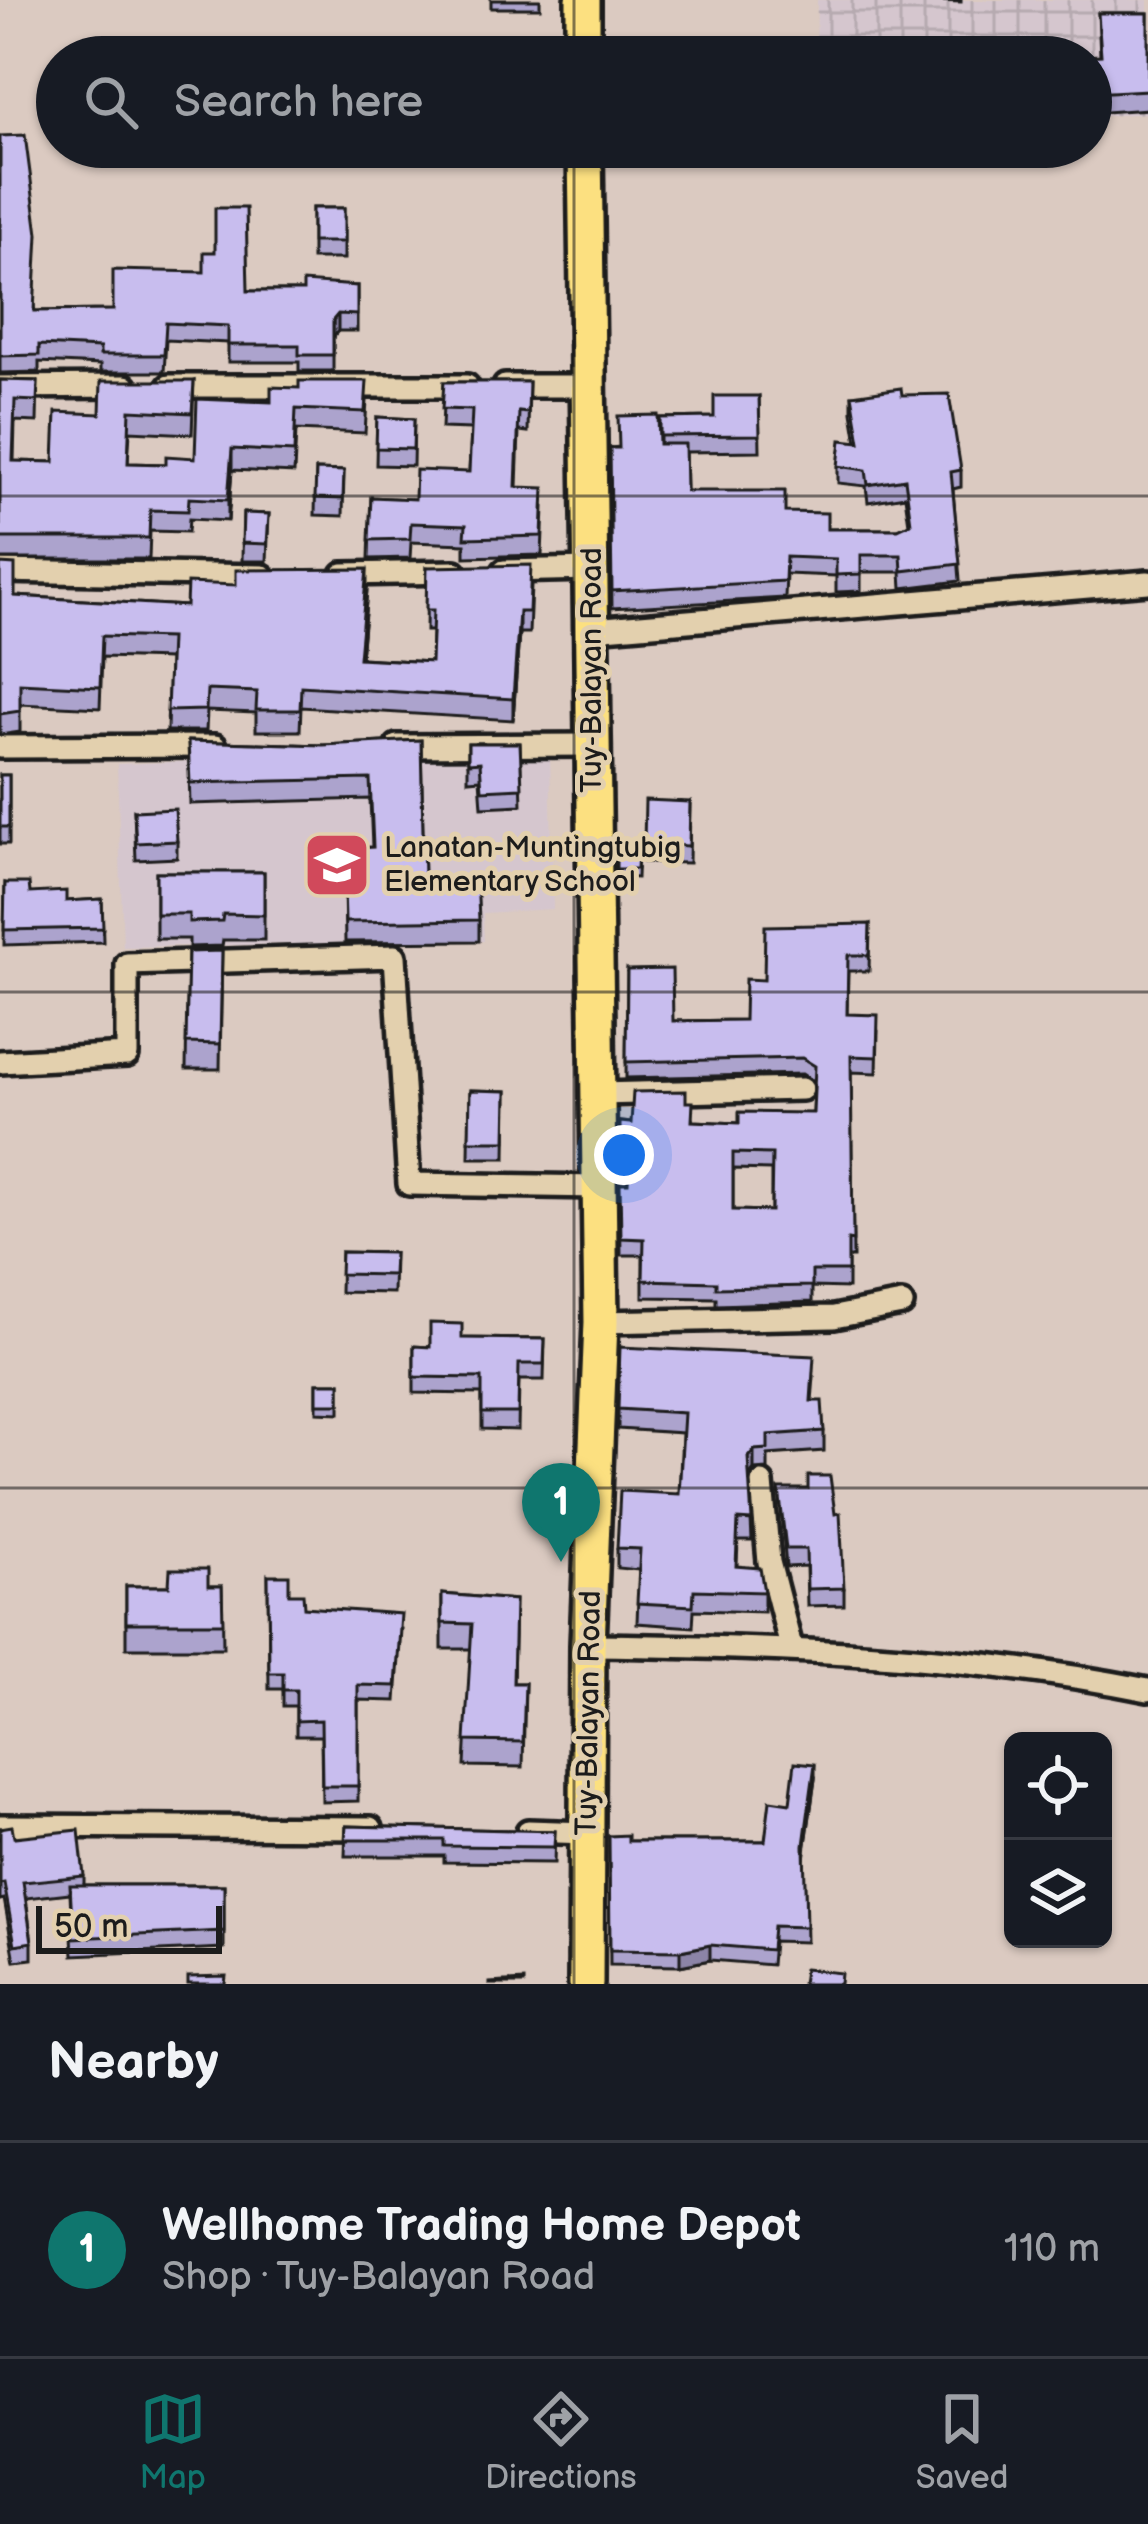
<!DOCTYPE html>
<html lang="en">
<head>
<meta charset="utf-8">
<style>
	:root { --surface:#171b24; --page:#20242c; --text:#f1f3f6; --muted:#9ea1a6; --line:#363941; --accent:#0f766e }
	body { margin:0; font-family:"Balsamiq Sans",sans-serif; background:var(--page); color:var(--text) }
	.controls { position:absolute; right:36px; bottom:36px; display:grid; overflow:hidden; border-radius:18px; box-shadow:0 3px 9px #0004 }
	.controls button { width:108px; height:108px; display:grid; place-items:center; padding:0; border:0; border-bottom:3px solid var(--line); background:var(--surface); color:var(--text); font:60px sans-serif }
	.scale { position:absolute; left:36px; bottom:30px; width:186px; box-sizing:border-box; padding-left:12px; border:6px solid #1c1c1c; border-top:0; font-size:33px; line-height:42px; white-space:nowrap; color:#1c1c1c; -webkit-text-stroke:9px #e3d0ae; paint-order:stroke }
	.you { position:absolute; left:624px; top:1155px; width:42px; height:42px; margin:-30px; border:9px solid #fff; border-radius:50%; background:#1a73e8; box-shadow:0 0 0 18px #1a73e833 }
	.badge { display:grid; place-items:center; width:78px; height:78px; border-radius:50%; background:var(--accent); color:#fff; font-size:39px; font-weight:700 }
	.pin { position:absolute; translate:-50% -99px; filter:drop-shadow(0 3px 6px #0008) }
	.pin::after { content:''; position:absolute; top:63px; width:42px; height:36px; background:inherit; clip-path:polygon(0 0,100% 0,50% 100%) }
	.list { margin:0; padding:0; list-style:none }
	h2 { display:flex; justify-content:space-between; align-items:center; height:156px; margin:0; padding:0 48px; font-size:51px }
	h2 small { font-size:39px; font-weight:400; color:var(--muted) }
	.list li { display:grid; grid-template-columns:78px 1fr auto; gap:36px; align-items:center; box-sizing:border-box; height:216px; padding:0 48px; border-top:3px solid var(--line) }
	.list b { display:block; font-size:45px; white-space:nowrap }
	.list p { margin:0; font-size:39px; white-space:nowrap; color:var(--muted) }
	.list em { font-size:39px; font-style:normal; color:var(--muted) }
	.icon { flex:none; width:66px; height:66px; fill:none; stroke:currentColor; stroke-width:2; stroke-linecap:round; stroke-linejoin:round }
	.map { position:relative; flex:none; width:1148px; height:1984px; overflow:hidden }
	.search { position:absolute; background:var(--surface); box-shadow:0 3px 9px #0004; left:36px; right:36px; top:36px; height:132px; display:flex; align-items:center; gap:30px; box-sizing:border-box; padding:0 42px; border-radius:66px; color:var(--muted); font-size:45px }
	.sheet { height:372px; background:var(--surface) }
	nav { display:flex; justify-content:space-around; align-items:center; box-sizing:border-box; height:168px; border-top:3px solid var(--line); background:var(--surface); font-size:33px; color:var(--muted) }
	nav a { display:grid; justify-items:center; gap:6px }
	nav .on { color:var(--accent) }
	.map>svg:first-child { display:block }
</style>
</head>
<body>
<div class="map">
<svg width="1148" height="1984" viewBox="0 0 1148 1984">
	<defs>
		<pattern id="industrial-grid" width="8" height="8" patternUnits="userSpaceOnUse" patternTransform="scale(3)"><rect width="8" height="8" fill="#d5c6ce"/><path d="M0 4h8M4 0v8" fill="none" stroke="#b6aab0"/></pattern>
	</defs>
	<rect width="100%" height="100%" fill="#dbcac1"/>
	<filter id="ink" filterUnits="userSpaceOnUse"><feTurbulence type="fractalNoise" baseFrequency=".00833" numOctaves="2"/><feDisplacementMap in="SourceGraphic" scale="24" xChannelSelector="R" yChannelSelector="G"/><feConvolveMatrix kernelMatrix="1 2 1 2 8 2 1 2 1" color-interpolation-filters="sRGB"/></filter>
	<g filter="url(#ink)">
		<path fill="#d5c6ce" d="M 550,748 L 553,909 L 483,913 L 484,941 L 123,947 L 117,764 Z"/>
		<path fill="url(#industrial-grid)" d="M 817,0 L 1148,0 L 1148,113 L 1091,117 L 1091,57 L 816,57 Z"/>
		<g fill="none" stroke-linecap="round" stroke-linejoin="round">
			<defs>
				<g id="minor">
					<path d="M 169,386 L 467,386"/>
					<path d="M 505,386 L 589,386"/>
					<path d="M 0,387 L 125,386"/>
					<path d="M 0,571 L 263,576"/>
					<path d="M 504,571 L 592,569"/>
					<path d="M 343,574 L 455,572"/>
					<path d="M 593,629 L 1148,582"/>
					<path d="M 397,746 L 593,745"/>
					<path d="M 0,747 L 215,746"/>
					<path d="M 0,1062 L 127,1055 L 127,964 L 395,956 L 409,1184 L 599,1187"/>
					<path d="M 599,1094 L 802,1089"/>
					<path d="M 601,1322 L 834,1317 L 902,1304"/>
					<path d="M 762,1483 L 769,1562 L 791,1647"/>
					<path d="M 588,1645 C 776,1647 963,1653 1148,1690"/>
					<path d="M 0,1826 L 371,1828"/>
					<path d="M 528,1831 L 587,1833"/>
				</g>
				<g id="primary">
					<path d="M 583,0 L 583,57"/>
					<path d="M 585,147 L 601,1322 L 588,1645 L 586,1984"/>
				</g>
			</defs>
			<use href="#minor" stroke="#1c1c1c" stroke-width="30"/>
			<use href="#primary" stroke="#1c1c1c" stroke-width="42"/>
			<use href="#minor" stroke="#e3d0ae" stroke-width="21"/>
			<use href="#primary" stroke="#fce080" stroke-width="33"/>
		</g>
		<g fill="#aca3cd" stroke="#1c1c1c" stroke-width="3" fill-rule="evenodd">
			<rect x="491" y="0" width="49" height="8"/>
			<path d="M 898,0 L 961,0 L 961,2 Z"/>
			<path d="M 1098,13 L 1148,13 L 1148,109 L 1091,113 L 1091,57 L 1100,55 Z"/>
			<path d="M 0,136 L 35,311 L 113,310 L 248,291 L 303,291 L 357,286 L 357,331 L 338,331 L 333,336 L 333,371 L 299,371 L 299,362 L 228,362 L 228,343 L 166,340 L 164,372 L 100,372 L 100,365 L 39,362 L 39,372 L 0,373 Z"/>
			<path d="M 690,147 L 764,147 L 764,150 L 690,149 Z"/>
			<rect x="312" y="208" width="32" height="51"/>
			<path d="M 0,380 L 38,381 L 37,422 L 15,421 L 14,461 L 54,462 L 100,414 L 194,381 L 192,434 L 130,431 L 128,463 L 166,464 L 195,458 L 271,402 L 367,401 L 365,433 L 296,430 L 294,473 L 232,470 L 228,521 L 189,519 L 188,532 L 150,531 L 149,559 L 0,559 Z"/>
			<path d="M 444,382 L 529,382 L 528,432 L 519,431 L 517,487 L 544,507 L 542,555 L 465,557 L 465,544 L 411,542 L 410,558 L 369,559 L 371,497 L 415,499 L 469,472 L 471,429 L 442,428 Z"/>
			<path d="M 852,395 L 902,395 L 961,470 L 961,487 L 953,489 L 960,581 L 902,588 L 901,572 L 861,572 L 861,591 L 836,592 L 836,576 L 786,574 L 785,598 L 612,608 L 610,448 L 660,444 L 660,418 L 714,417 L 759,396 L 760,451 L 685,452 L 686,491 L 785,512 L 827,529 L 898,529 L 909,524 L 905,496 L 868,502 L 866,486 L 838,483 L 838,466 L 857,442 L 852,412 Z"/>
			<path d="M 377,417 L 414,419 L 413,466 L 376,465 Z"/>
			<path d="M 316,470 L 344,471 L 343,516 L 315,515 Z"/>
			<path d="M 243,513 L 269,514 L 267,561 L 242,561 Z"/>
			<path d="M 0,564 L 15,596 L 186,606 L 367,590 L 361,658 L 431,662 L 432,631 L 426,631 L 427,567 L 531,585 L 529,633 L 519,633 L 513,720 L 301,707 L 300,731 L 256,731 L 256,713 L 207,711 L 206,731 L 167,731 L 169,659 L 102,657 L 100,708 L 20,704 L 20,732 L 0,735 Z"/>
			<path d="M 421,740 L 424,881 L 479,920 L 479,941 L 345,942 L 344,885 L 357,885 L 357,848 L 372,847 L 370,799 L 190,804 L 188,741 L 323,745 Z"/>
			<path d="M 468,743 L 520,743 L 522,805 L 482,807 L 480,779 L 468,780 Z"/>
			<rect x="0" y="775" width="9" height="69"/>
			<path d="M 690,802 L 689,863 L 644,862 L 644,844 Z"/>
			<path d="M 134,811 L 177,841 L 177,858 L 136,860 Z"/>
			<path d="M 616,848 L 638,849 L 637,878 L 616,877 Z"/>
			<path d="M 156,872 L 264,872 L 264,940 L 223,940 L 222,946 L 189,947 L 189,939 L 156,939 Z"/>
			<path d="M 5,883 L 30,893 L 66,901 L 102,899 L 103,942 L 4,945 Z"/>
			<path d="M 870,924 L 869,971 L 848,971 L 847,1014 L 878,1031 L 877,1073 L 851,1072 L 853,1257 L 848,1257 L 848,1288 L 812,1287 L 812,1302 L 716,1305 L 716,1298 L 643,1297 L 643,1255 L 621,1255 L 620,1183 L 628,1183 L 629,1159 L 620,1159 L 620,1122 L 631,1123 L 686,1102 L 693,1121 L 739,1123 L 813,1113 L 814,1082 L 802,1074 L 626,1078 L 627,970 L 673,1021 L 744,1020 L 764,980 ZM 733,1169 L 771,1170 L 771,1211 L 733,1210 Z"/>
			<path d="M 222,951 L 220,1069 L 186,1069 L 188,952 Z"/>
			<path d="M 470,1090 L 507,1091 L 506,1158 L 469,1158 Z"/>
			<path d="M 341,1252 L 394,1253 L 393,1293 L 340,1292 Z"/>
			<path d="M 462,1338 L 545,1339 L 544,1380 L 519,1380 L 518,1430 L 482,1429 L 482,1394 L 414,1393 L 414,1346 L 430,1347 Z"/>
			<path d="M 814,1377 L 812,1401 L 824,1431 L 824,1451 L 768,1455 L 768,1469 L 754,1470 L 749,1476 L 752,1541 L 738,1541 L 737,1566 L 764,1592 L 764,1612 L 694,1610 L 693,1627 L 637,1623 L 639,1570 L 617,1568 L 617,1548 L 679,1494 L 682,1433 L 618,1429 L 618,1409 Z"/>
			<path d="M 317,1383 L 340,1383 L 340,1413 L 317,1412 Z"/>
			<path d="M 779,1489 L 844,1588 L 844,1605 L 807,1606 L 806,1566 L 786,1567 Z"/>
			<path d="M 268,1575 L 304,1607 L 401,1629 L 396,1701 L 358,1700 L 358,1801 L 322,1802 L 321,1736 L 296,1736 L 296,1706 L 283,1706 L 283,1689 L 269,1689 Z"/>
			<path d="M 126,1586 L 222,1586 L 223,1648 L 126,1648 Z"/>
			<path d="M 442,1594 L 515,1600 L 513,1683 L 525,1683 L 523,1767 L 465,1766 L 471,1649 L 442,1649 Z"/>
			<path d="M 815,1779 L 804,1857 L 806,1942 L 773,1941 L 771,1965 L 710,1960 L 680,1966 L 610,1965 L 609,1836 L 628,1841 L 765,1841 L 790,1803 Z"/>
			<path d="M 346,1826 L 555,1831 L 554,1863 L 444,1862 L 444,1856 L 345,1856 Z"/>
			<path d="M 0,1828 L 84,1876 L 84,1885 L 224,1885 L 224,1948 L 73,1955 L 70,1893 L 26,1898 L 32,1942 L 32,1959 L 15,1961 L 4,1899 L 0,1900 Z"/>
		</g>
		<g fill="#8c84a7" stroke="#1c1c1c" stroke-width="3">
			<path d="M 338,314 L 338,331 L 333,337 L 333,320 Z"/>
			<path d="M 232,449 L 232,470 L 228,521 L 228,500 Z"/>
			<path d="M 367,569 L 367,590 L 359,679 L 359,658 Z"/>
			<path d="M 519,612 L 519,633 L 513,720 L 513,699 Z"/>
			<path d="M 754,1450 L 754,1470 L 748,1478 L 748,1457 Z"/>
			<path d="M 815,1764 L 815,1779 L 804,1859 L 804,1845 Z"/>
			<path d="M 710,1945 L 710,1960 L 680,1966 L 680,1951 Z"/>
		</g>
		<g fill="#c8bdee" stroke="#1c1c1c" stroke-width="3" fill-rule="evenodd">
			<path d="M 1098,13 L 1148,13 L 1148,90 L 1091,93 L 1091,57 L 1082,56 L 1101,55 Z"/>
			<path d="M 25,135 L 38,234 L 34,311 L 113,310 L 113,270 L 204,272 L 204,252 L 215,252 L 215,208 L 246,208 L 248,291 L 303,291 L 303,282 L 357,286 L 357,315 L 338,314 L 333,320 L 333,355 L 299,355 L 299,345 L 228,345 L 228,326 L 166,323 L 164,355 L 100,355 L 100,348 L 39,345 L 39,355 L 0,356 L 0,136 Z"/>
			<rect x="312" y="208" width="32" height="34"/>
			<path d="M 0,380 L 38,381 L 37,401 L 15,400 L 13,461 L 54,462 L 56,412 L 100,414 L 101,381 L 194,381 L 192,413 L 130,410 L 128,463 L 166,464 L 166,456 L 195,458 L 197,399 L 271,402 L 271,387 L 299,388 L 299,381 L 367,381 L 365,412 L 296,409 L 294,452 L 232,449 L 228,500 L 189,498 L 188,511 L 150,510 L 149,538 L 0,538 Z"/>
			<path d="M 444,382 L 529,382 L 528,413 L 519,412 L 516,487 L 544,488 L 542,536 L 465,538 L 466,525 L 411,523 L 410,539 L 369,540 L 371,497 L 415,499 L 416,470 L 469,472 L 472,410 L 442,409 Z"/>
			<path d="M 901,388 L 902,395 L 949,394 L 961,470 L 951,472 L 960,564 L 902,571 L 901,555 L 861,555 L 861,574 L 836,575 L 836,559 L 786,557 L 785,581 L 612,591 L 610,448 L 619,448 L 618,416 L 658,415 L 659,444 L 685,444 L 686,491 L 785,491 L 785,512 L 827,513 L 827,529 L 898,529 L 911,523 L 905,479 L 868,485 L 866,470 L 838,466 L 841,440 L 860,442 L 852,395 Z"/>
			<path d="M 714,396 L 759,396 L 760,435 L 660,436 L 660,418 L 714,417 Z"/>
			<path d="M 377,417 L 414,419 L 413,449 L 376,448 Z"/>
			<path d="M 316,470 L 344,471 L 343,499 L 315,498 Z"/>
			<path d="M 243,513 L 269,514 L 267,544 L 242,543 Z"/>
			<path d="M 0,564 L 15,565 L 15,596 L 186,606 L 187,583 L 236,585 L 236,570 L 367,569 L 359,658 L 431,662 L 433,610 L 426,610 L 427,567 L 531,565 L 529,612 L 519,612 L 513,699 L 301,686 L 300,710 L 256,710 L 257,692 L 207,690 L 206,710 L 167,711 L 170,638 L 102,636 L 100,687 L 20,683 L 20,711 L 0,714 Z"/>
			<path d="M 421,740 L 424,881 L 477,878 L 479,920 L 345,922 L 344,885 L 359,885 L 357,848 L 373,847 L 370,779 L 190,783 L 188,741 L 323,745 Z"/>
			<path d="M 468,743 L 520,743 L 522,788 L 482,790 L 480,762 L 468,763 Z"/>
			<rect x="0" y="775" width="9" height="52"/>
			<path d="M 645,800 L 690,802 L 689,846 L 644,844 Z"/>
			<path d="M 175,809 L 177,841 L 136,843 L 134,811 Z"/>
			<path d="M 616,848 L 638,849 L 637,869 L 616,869 Z"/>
			<path d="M 156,872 L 264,872 L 264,915 L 223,914 L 222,921 L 189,922 L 189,914 L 156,914 Z"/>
			<path d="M 5,883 L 29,883 L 30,893 L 66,891 L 66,901 L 102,899 L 103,928 L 4,930 Z"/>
			<path d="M 870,924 L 869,955 L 848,955 L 847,1014 L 878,1015 L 877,1057 L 851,1056 L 853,1241 L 848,1240 L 848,1271 L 812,1271 L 812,1286 L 716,1288 L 716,1282 L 643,1280 L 644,1239 L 621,1238 L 620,1183 L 628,1183 L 630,1143 L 620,1142 L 620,1122 L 631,1123 L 633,1092 L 686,1091 L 686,1102 L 693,1102 L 692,1121 L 739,1123 L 739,1112 L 813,1113 L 815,1066 L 802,1058 L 626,1062 L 627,970 L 672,969 L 673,1021 L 744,1020 L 745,979 L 764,980 L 765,926 ZM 733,1153 L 772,1154 L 771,1211 L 733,1210 Z"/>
			<path d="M 222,951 L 220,1044 L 186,1043 L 188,952 Z"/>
			<path d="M 470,1090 L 507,1091 L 506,1141 L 469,1141 Z"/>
			<path d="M 341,1252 L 394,1253 L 393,1275 L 340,1274 Z"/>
			<path d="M 430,1323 L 462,1324 L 462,1338 L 545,1339 L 544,1364 L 519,1364 L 518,1413 L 482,1413 L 482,1378 L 414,1377 L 414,1346 L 430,1347 Z"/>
			<path d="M 620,1347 L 814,1356 L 811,1401 L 822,1401 L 824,1431 L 768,1435 L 768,1449 L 754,1450 L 748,1457 L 752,1521 L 738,1520 L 736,1566 L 760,1568 L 764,1592 L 694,1590 L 693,1606 L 637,1603 L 640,1549 L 617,1548 L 620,1491 L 679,1494 L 684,1413 L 618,1409 Z"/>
			<rect x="317" y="1383" width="23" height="21"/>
			<path d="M 808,1476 L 830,1476 L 835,1514 L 840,1513 L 844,1588 L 807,1589 L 806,1549 L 786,1549 L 779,1489 L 808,1489 Z"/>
			<path d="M 170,1569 L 208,1569 L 208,1586 L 222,1586 L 223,1623 L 126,1623 L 126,1586 L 169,1586 Z"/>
			<path d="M 268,1575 L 289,1575 L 289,1594 L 303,1594 L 304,1607 L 401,1614 L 396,1686 L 358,1685 L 358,1786 L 322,1786 L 321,1720 L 296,1721 L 296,1690 L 283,1690 L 283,1673 L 269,1673 Z"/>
			<path d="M 442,1594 L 515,1600 L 513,1683 L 525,1683 L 523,1742 L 465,1741 L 472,1624 L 442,1623 Z"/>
			<path d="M 795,1762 L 815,1764 L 804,1845 L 806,1927 L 773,1926 L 771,1950 L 710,1945 L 680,1951 L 610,1950 L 609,1836 L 628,1835 L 628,1841 L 765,1841 L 770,1800 L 790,1803 Z"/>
			<path d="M 12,1826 L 14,1837 L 79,1830 L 84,1876 L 23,1882 L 32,1942 L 15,1945 L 4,1883 L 0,1884 L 0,1828 Z"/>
			<path d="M 346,1826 L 555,1831 L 554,1847 L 444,1846 L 444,1840 L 345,1840 Z"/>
			<path d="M 70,1885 L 224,1885 L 224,1931 L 73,1938 Z"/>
			<path d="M 804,1969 L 841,1973 L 840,1984 L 802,1984 Z"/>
			<path d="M 226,1976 L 225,1984 L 188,1984 L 188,1977 Z"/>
			<path d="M 524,1981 L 524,1984 L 490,1984 L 490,1983 Z"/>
		</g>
	</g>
	<path fill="none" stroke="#1c1c1c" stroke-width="3" stroke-opacity="0.55" d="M 574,0 L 574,57M 574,147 L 574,1984M 0,496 L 1148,496M 0,992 L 1148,992M 0,1488 L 1148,1488"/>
	<defs>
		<symbol id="school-square" viewBox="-11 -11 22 22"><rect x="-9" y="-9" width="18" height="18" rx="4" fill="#d1495b" stroke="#e3d0ae"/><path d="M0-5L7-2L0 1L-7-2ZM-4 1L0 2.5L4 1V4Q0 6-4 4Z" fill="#fff"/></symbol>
	</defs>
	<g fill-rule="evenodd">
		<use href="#school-square" x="299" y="827" width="76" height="76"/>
	</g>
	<g text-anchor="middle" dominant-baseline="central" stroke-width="10" stroke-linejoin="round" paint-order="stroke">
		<g font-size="30" fill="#1c1c1c" stroke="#e3d0ae">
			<text transform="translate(592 670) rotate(-90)">Tuy-Balayan Road</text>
			<text transform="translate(589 1713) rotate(-89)">Tuy-Balayan Road</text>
		</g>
		<g font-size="30" fill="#1c1c1c" stroke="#e3d0ae" text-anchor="start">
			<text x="384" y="848">Lanatan-Muntingtubig<tspan x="384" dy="34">Elementary School</tspan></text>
		</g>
	</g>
</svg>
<div class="controls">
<button><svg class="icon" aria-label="locate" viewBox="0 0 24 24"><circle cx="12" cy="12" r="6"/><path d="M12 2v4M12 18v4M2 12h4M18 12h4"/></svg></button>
<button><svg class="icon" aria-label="layers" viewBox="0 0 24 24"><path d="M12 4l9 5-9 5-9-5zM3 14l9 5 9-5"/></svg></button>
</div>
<div class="scale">50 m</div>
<div class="you"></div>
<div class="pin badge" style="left:561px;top:1562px">1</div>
<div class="search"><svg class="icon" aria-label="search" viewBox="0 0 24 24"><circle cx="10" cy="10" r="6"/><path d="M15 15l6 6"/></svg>Search here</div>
</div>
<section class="sheet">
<h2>Nearby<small></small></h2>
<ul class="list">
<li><span class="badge">1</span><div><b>Wellhome Trading Home Depot</b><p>Shop · Tuy-Balayan Road</p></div><em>110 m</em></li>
</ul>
</section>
<nav>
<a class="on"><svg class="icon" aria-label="map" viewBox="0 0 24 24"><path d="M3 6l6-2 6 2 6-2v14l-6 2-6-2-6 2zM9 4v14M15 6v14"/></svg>Map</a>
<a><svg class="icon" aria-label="directions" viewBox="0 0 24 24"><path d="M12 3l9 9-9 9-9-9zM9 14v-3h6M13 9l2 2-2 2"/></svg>Directions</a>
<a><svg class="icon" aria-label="saved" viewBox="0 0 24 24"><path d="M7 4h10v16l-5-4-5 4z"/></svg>Saved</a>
</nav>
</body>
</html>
